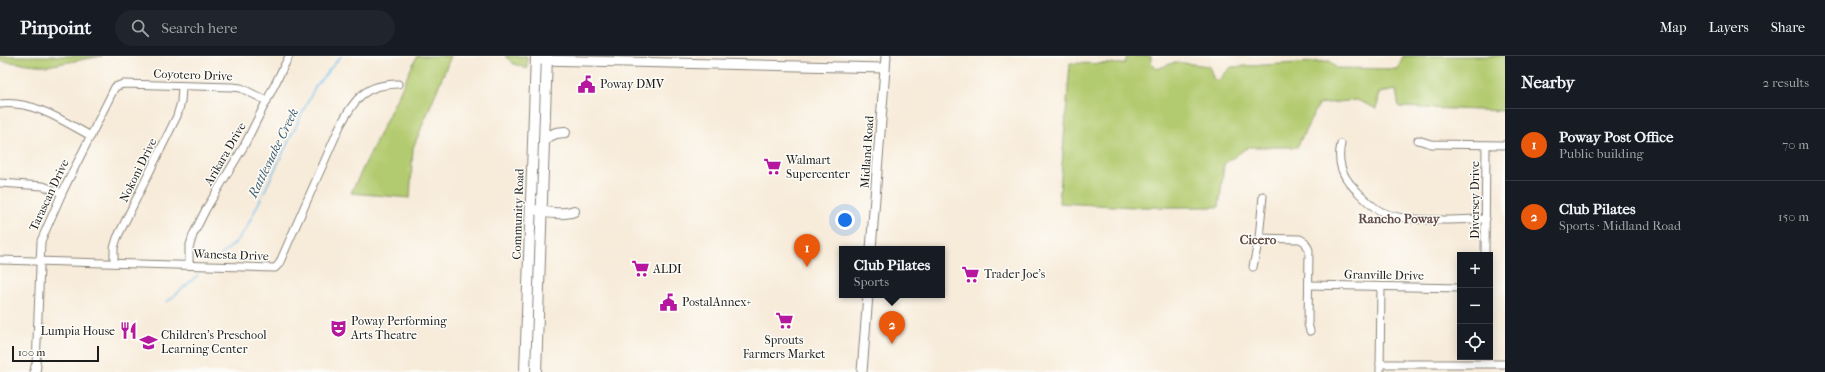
<!DOCTYPE html>
<html lang="en">
<head>
<meta charset="utf-8">
<style>
	:root { --surface:#171b24; --page:#20242c; --text:#f1f3f6; --muted:#9ea1a6; --line:#363941; --accent:#ea580c }
	body { margin:0; font-family:"IM FELL French Canon",serif; background:var(--page); color:var(--text) }
	.controls { position:absolute; right:12px; bottom:12px; display:grid; overflow:hidden; border-radius:0px; box-shadow:0 2px 10px #0003 }
	.controls button { width:36px; height:36px; display:grid; place-items:center; padding:0; border:0; border-bottom:1px solid var(--line); background:var(--surface); color:var(--text); font:20px sans-serif }
	.scale { position:absolute; left:12px; bottom:10px; width:87px; box-sizing:border-box; padding-left:4px; border:2px solid #1c1c1c; border-top:0; font-size:11px; line-height:14px; white-space:nowrap; color:#1c1c1c; -webkit-text-stroke:3px #fdfcf7; paint-order:stroke }
	.you { position:absolute; left:845px; top:164px; width:14px; height:14px; margin:-10px; border:3px solid #fff; border-radius:50%; background:#1a73e8; box-shadow:0 0 0 6px #1a73e833 }
	.badge { display:grid; place-items:center; width:26px; height:26px; border-radius:50%; background:var(--accent); color:#fff; font-size:13px; font-weight:700 }
	.pin { position:absolute; translate:-50% -33px; filter:drop-shadow(0 1px 2px #0008) }
	.pin::after { content:''; position:absolute; top:21px; width:14px; height:12px; background:inherit; clip-path:polygon(0 0,100% 0,50% 100%) }
	.popup { position:absolute; left:839px; top:190px; width:106px; height:52px; box-sizing:border-box; display:grid; place-content:center; border-radius:0px; background:var(--surface); filter:drop-shadow(0 1px 3px #0005); font-size:13px; white-space:nowrap; color:var(--muted) }
	.popup b { font-size:15px; color:var(--text) }
	.popup::after { content:''; position:absolute; left:50%; top:100%; margin-left:-8px; border:8px solid transparent; border-top-color:var(--surface) }
	.list { margin:0; padding:0; list-style:none }
	h2 { display:flex; justify-content:space-between; align-items:center; height:52px; margin:0; padding:0 16px; font-size:17px }
	h2 small { font-size:13px; font-weight:400; color:var(--muted) }
	.list li { display:grid; grid-template-columns:26px 1fr auto; gap:12px; align-items:center; box-sizing:border-box; height:72px; padding:0 16px; border-top:1px solid var(--line) }
	.list b { display:block; font-size:15px; white-space:nowrap }
	.list p { margin:0; font-size:13px; white-space:nowrap; color:var(--muted) }
	.list em { font-size:13px; font-style:normal; color:var(--muted) }
	.icon { flex:none; width:22px; height:22px; fill:none; stroke:currentColor; stroke-width:2; stroke-linecap:round; stroke-linejoin:round }
	.map { position:relative; flex:none; width:1505px; height:316px; overflow:hidden }
	header { display:flex; align-items:center; gap:24px; box-sizing:border-box; height:56px; padding:0 20px; background:var(--surface); border-bottom:1px solid var(--line) }
	header strong { font-size:19px }
	nav { display:flex; gap:22px; margin-inline-start:auto; font-size:14px }
	.search { width:280px; height:36px; background:var(--page); display:flex; align-items:center; gap:10px; box-sizing:border-box; padding:0 14px; border-radius:22px; color:var(--muted); font-size:15px }
	main { display:flex }
	aside { flex:1; background:var(--surface) }
	.map>svg:first-child { display:block }
</style>
</head>
<body>
<header>
<strong>Pinpoint</strong>
<div class="search"><svg class="icon" aria-label="search" viewBox="0 0 24 24"><circle cx="10" cy="10" r="6"/><path d="M15 15l6 6"/></svg>Search here</div>
<nav><a>Map</a><a>Layers</a><a>Share</a></nav>
</header>
<main>
<div class="map">
<svg width="1505" height="316" viewBox="0 0 1505 316">
	<rect width="100%" height="100%" fill="#fdfcf7"/>
	<filter id="ink" filterUnits="userSpaceOnUse"><feTurbulence type="fractalNoise" baseFrequency=".025" numOctaves="2"/><feDisplacementMap in="SourceGraphic" scale="8" xChannelSelector="R" yChannelSelector="G"/><feConvolveMatrix kernelMatrix="1 2 1 2 8 2 1 2 1" color-interpolation-filters="sRGB"/></filter>
	<filter id="wash" filterUnits="userSpaceOnUse"><feTurbulence type="fractalNoise" baseFrequency=".012" numOctaves="4" result="noise"/><feDisplacementMap in="SourceGraphic" scale="16" xChannelSelector="R" yChannelSelector="G"/><feGaussianBlur stdDeviation="0.9" result="paint"/><feColorMatrix in="noise" values="0 0 0 0 0 0 0 0 0 0 0 0 0 0 0 0 0 1.4 0 .05"/><feComposite in="paint" operator="in"/></filter>
	<g filter="url(#wash)">
		<rect width="100%" height="100%" fill="#f7ebd9"/>
		<g fill="#b3cb70" stroke="#687446">
			<path d="M 0,0 L 102,0 L 47,10 L 0,5 Z"/>
			<path d="M 417,0 L 451,0 L 413,92 L 410,142 L 351,137 Z"/>
			<path d="M 505,0 L 527,0 L 527,13 L 512,7 Z"/>
			<path d="M 1128,0 L 1151,0 L 1151,7 L 1157,13 L 1175,6 L 1209,10 L 1214,24 L 1219,24 L 1231,11 L 1330,5 L 1336,12 L 1398,13 L 1403,0 L 1505,0 L 1505,55 L 1399,51 L 1396,34 L 1379,37 L 1377,53 L 1357,44 L 1319,48 L 1297,91 L 1248,91 L 1224,108 L 1219,151 L 1134,151 L 1059,147 L 1070,7 L 1124,8 Z"/>
		</g>
		<g fill="none" stroke-linecap="round" stroke-linejoin="round">
			<g stroke="#74beed" stroke-width="1.5">
				<path d="M 220,200 L 235,187 L 246,173 L 315,31 L 341,0"/>
				<path d="M 167,246 L 198,219"/>
			</g>
		</g>
	</g>
	<g filter="url(#ink)">
		<g fill="none" stroke-linecap="round" stroke-linejoin="round">
			<defs>
				<g id="street">
					<path d="M 0,48 C 33,44 63,65 91,80"/>
					<path d="M 1418,84 L 1431,88 L 1505,89"/>
					<path d="M 1341,88 C 1337,105 1342,120 1354,132 C 1363,141 1371,151 1382,156 C 1408,168 1457,163 1486,163"/>
					<path d="M 0,127 L 43,130 L 62,137"/>
					<path d="M 1259,182 L 1300,183 L 1305,186 L 1309,194 L 1308,268 L 1310,275"/>
					<path d="M 1485,199 L 1486,89"/>
					<path d="M 0,204 L 275,212 L 279,208 L 340,70 C 355,43 364,28 398,28"/>
					<path d="M 114,207 L 114,192 L 117,182 L 177,60 L 181,46 L 182,30"/>
					<path d="M 189,209 L 189,192 L 193,179 L 206,153 L 244,90 L 289,0"/>
					<path d="M 1253,211 L 1259,182 L 1263,140"/>
					<path d="M 1309,229 L 1460,232"/>
					<path d="M 1380,308 L 1505,308"/>
					<path d="M 36,310 L 41,185 L 62,137 L 115,31 L 123,28 L 232,31 L 241,32 L 267,45"/>
					<path d="M 1380,316 L 1381,231"/>
				</g>
				<g id="secondary">
					<path d="M 540,4 L 885,12"/>
					<path d="M 871,193 L 886,0"/>
					<path d="M 35,316 L 36,310"/>
					<path d="M 862,316 L 868,239"/>
				</g>
				<g id="primary">
					<path d="M 545,82 L 556,77 L 565,76"/>
					<path d="M 538,154 C 546,157 565,159 574,155"/>
					<path d="M 525,316 L 536,0"/>
					<path d="M 536,316 L 547,0"/>
				</g>
			</defs>
			<use href="#street" stroke="#8a847a" stroke-width="9"/>
			<use href="#secondary" stroke="#8a847a" stroke-width="11"/>
			<use href="#primary" stroke="#8a847a" stroke-width="12"/>
			<use href="#street" stroke="#fff" stroke-width="7"/>
			<use href="#secondary" stroke="#fff" stroke-width="9"/>
			<use href="#primary" stroke="#fff" stroke-width="10"/>
		</g>
	</g>
	<defs>
		<symbol id="civic-bare" viewBox="-9 -9 18 18"><path d="M-.6-6.5H3V-4.5H.6V-3L4-1V1h2V6H-6V1h2V-1L-.6-3ZM-1.2 2.5V6h2.4V2.5Z" fill="#b5179e" stroke="#fdfcf7" stroke-width="2.5" paint-order="stroke"/></symbol>
		<symbol id="supermarket-bare" viewBox="-9 -9 18 18"><path d="M-6-5.5h2.5l.6 2H6L4.5 2H-2.5L-4.4-4H-6ZM-1.5 3.2a1.3 1.3 0 1 0 .1 0ZM3 3.2a1.3 1.3 0 1 0 .1 0Z" fill="#b5179e" stroke="#fdfcf7" stroke-width="2.5" paint-order="stroke"/></symbol>
		<symbol id="theatre-bare" viewBox="-9 -9 18 18"><path d="M-5-5.5Q0-4 5-5.5V0Q5 5 0 6Q-5 5-5 0ZM-3.3-2.5H-1v1.5H-3.3ZM1-2.5H3.3v1.5H1ZM-2.8 1Q0 5.5 2.8 1Z" fill="#b5179e" stroke="#fdfcf7" stroke-width="2.5" paint-order="stroke"/></symbol>
		<symbol id="restaurant-bare" viewBox="-9 -9 18 18"><path d="M-5-6h1v4h1v-4h1v4h1v-4h1v5L-1.5 .5V6h-2V.5L-5-1ZM5-6V6H3V1.5H1.5Q1.5-4 5-6Z" fill="#b5179e" stroke="#fdfcf7" stroke-width="2.5" paint-order="stroke"/></symbol>
		<symbol id="school-bare" viewBox="-9 -9 18 18"><path d="M0-5L7-2L0 1L-7-2ZM-4 1L0 2.5L4 1V4Q0 6-4 4Z" fill="#b5179e" stroke="#fdfcf7" stroke-width="2.5" paint-order="stroke"/></symbol>
	</defs>
	<g fill-rule="evenodd">
		<use href="#civic-bare" x="574" y="16" width="25" height="25"/>
		<use href="#supermarket-bare" x="760" y="98" width="25" height="25"/>
		<use href="#supermarket-bare" x="628" y="200" width="25" height="25"/>
		<use href="#supermarket-bare" x="958" y="206" width="25" height="25"/>
		<use href="#civic-bare" x="656" y="234" width="25" height="25"/>
		<use href="#supermarket-bare" x="772" y="252" width="25" height="25"/>
		<use href="#theatre-bare" x="326" y="260" width="25" height="25"/>
		<use href="#restaurant-bare" x="116" y="262" width="25" height="25"/>
		<use href="#school-bare" x="136" y="274" width="25" height="25"/>
	</g>
	<g text-anchor="middle" dominant-baseline="central" stroke-width="3" stroke-linejoin="round" paint-order="stroke">
		<g font-size="12" fill="#1c1c1c" stroke="#fdfcf7">
			<text transform="translate(193 19) rotate(2)">Coyotero Drive</text>
			<text transform="translate(867 96) rotate(-86)">Midland Road</text>
			<text transform="translate(225 98) rotate(-60)">Arikara Drive</text>
			<text transform="translate(138 114) rotate(-64)">Nokoni Drive</text>
			<text transform="translate(49 139) rotate(-65)">Tarascan Drive</text>
			<text transform="translate(1475 144) rotate(-90)">Diversey Drive</text>
			<text transform="translate(518 158) rotate(-88)">Community Road</text>
			<text transform="translate(231 199) rotate(2)">Wanesta Drive</text>
			<text transform="translate(1384 219) rotate(1)">Granville Drive</text>
		</g>
		<g font-size="12" fill="#1c1c1c" stroke="#fdfcf7" text-anchor="start">
			<text x="600" y="28">Poway DMV</text>
			<text x="786" y="104">Walmart<tspan x="786" dy="14">Supercenter</tspan></text>
			<text x="653" y="213">ALDI</text>
			<text x="984" y="218">Trader Joe's</text>
			<text x="682" y="246">PostalAnnex+</text>
			<text x="351" y="265">Poway Performing<tspan x="351" dy="14">Arts Theatre</tspan></text>
			<text x="115" y="275" text-anchor="end">Lumpia House</text>
			<text x="161" y="279">Children's Preschool<tspan x="161" dy="14">Learning Center</tspan></text>
			<text x="784" y="284" text-anchor="middle">Sprouts<tspan x="784" dy="14">Farmers Market</tspan></text>
		</g>
		<g font-size="13" font-style="italic" fill="#3f5d70" stroke="#fdfcf7">
			<text transform="translate(273 97) rotate(-64)">Rattlesnake Creek</text>
		</g>
		<g font-size="13" font-weight="bold" fill="#624c48" stroke="#fdfcf7">
			<text x="1399" y="162">Rancho Poway</text>
			<text x="1258" y="183">Cicero</text>
		</g>
	</g>
</svg>
<div class="controls">
<button>+</button>
<button>−</button>
<button><svg class="icon" aria-label="locate" viewBox="0 0 24 24"><circle cx="12" cy="12" r="6"/><path d="M12 2v4M12 18v4M2 12h4M18 12h4"/></svg></button>
</div>
<div class="scale">100 m</div>
<div class="you"></div>
<div class="pin badge" style="left:807px;top:211px">1</div>
<div class="pin badge" style="left:892px;top:288px">2</div>
<div class="popup"><b>Club Pilates</b>Sports</div>
</div>
<aside>
<h2>Nearby<small>2 results</small></h2>
<ul class="list">
<li><span class="badge">1</span><div><b>Poway Post Office</b><p>Public building</p></div><em>70 m</em></li>
<li><span class="badge">2</span><div><b>Club Pilates</b><p>Sports · Midland Road</p></div><em>150 m</em></li>
</ul>
</aside>
</main>
</body>
</html>
